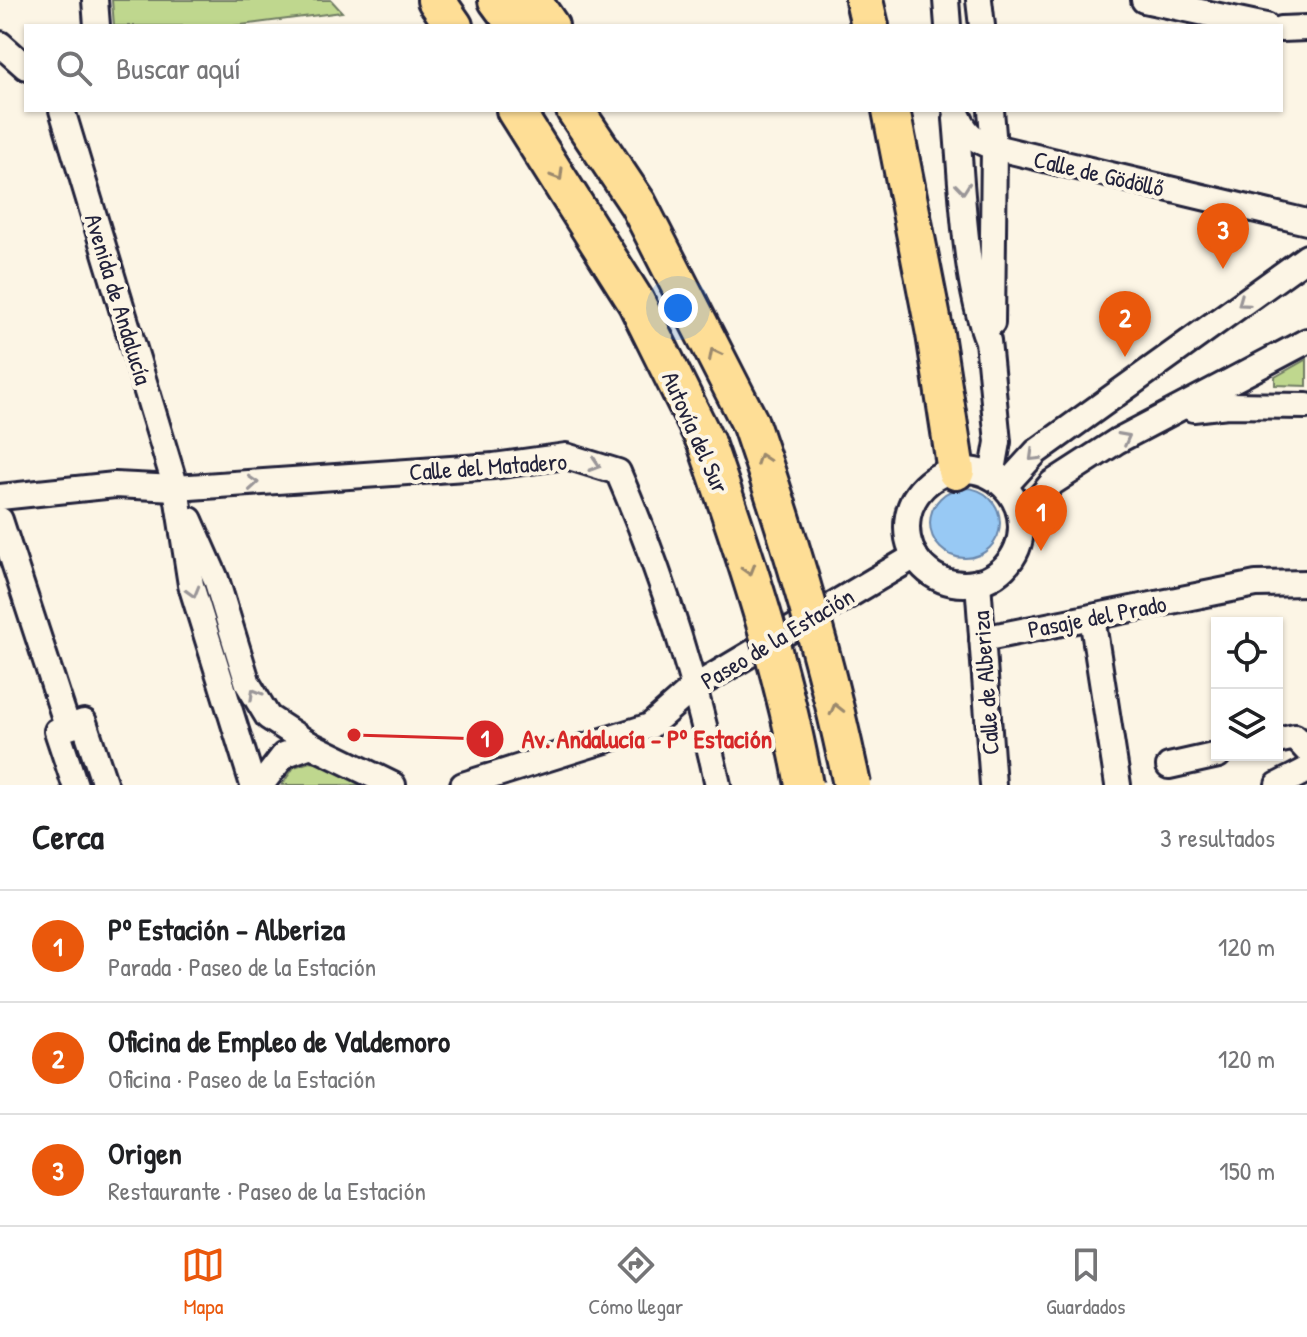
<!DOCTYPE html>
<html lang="es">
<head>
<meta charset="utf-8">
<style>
	:root { --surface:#fff; --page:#f2f2f2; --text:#202124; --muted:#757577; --line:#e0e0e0; --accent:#ea580c }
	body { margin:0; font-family:"Patrick Hand",sans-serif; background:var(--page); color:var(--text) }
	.controls { position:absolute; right:24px; bottom:24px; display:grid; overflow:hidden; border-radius:0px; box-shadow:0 2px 6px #0004 }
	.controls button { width:72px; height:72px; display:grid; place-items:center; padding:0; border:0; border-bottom:2px solid var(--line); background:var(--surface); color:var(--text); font:40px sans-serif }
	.you { position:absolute; left:678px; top:308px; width:28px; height:28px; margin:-20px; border:6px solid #fff; border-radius:50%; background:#1a73e8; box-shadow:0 0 0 12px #1a73e833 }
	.badge { display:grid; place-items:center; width:52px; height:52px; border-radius:50%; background:var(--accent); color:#fff; font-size:26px; font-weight:700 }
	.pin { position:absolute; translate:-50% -66px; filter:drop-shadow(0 2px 4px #0008) }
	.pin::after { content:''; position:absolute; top:42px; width:28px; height:24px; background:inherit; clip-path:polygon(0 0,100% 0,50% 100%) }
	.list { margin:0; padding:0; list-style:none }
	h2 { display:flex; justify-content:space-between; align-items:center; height:104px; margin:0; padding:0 32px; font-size:34px }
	h2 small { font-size:26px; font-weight:400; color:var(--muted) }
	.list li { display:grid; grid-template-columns:52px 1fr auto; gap:24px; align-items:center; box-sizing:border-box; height:112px; padding:0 32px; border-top:2px solid var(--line) }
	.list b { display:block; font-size:30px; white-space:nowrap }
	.list p { margin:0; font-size:26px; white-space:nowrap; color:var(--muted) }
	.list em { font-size:26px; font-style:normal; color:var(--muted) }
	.icon { flex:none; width:44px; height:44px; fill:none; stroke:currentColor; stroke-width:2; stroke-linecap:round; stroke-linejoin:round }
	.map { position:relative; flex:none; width:1307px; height:785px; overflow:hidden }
	.search { position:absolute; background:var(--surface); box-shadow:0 2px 6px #0004; left:24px; right:24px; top:24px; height:88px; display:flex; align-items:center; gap:20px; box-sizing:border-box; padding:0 28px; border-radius:0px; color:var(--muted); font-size:30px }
	.sheet { height:440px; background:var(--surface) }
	nav { display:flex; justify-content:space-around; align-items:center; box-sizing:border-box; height:112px; border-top:2px solid var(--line); background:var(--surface); font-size:22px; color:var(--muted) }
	nav a { display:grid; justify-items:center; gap:4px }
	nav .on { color:var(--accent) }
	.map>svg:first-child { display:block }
</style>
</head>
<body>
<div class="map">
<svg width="1307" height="785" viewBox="0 0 1307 785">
	<rect width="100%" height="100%" fill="#fcf5e5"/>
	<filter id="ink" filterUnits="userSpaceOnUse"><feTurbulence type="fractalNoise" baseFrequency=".0125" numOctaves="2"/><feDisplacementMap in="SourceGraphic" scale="16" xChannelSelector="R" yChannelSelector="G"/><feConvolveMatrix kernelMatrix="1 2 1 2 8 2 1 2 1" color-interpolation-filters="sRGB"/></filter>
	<g filter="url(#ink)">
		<g fill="#bfd78e" stroke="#707c64" stroke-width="2">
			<path d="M 112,0 L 331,0 L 342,12 L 233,26 L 114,26 Z"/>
			<path d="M 1307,359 L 1307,386 L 1275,385 L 1275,377 Z"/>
			<path d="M 310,762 L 322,764 L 364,785 L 282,785 L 294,767 Z"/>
		</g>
		<circle fill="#98c9f4" stroke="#6986aa" stroke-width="2" cx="965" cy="523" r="35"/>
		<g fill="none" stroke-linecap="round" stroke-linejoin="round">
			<defs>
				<g id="minor">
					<path d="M 95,0 L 97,26"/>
					<path d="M 946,0 L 948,26"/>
					<path d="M 979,0 L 982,26"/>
					<path d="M 1144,0 L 1266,26"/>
					<path d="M 1281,29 L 1307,28"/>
					<path d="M 0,44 L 26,67"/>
					<path d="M 62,110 L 176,488 L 191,585 L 253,785"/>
					<path d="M 956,110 C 964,132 972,140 994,147 L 1307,222"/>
					<path d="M 991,110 L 994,147 L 992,323"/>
					<path d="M 956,119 C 962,182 964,283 988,341 L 998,442 L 992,476"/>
					<path d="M 1193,409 L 1228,405 L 1307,406"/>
					<circle cx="964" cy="527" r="57"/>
					<path d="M 1005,486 L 1036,452 L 1307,257"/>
					<path d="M 0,497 L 115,485 L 176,488 L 494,466 L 566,456 L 618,472 C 661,571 695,679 718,785"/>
					<path d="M 0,520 L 67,725"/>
					<path d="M 190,520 L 216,579 L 248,684 L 268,717 L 311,745 L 393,785"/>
					<path d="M 1021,520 L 1052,483 L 1117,441 L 1307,341"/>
					<path d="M 978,582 L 993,785"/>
					<path d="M 1092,617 L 1118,785"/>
					<path d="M 982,639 L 1256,584 L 1307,583"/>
					<path d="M 1277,741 L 1295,737 L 1307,750"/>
					<path d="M 1169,766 L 1218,755"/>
					<path d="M 75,785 L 57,731 L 84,722 L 105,785"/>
					<path d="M 261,785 L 284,755 L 311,745"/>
					<path d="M 463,785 L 650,726 L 693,688 L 915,556"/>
					<path d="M 1278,785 L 1307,770"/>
				</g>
				<g id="highway">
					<path d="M 436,0 L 454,26"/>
					<path d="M 497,0 L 516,26"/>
					<path d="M 532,0 L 550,26"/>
					<path d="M 864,0 L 870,26"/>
					<path d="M 515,110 L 636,302 L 706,443"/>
					<path d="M 575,110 L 638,204 L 750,423"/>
					<path d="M 891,110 L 935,334 L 956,471"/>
				</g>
			</defs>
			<use href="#minor" stroke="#22223b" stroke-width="30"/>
			<use href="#highway" stroke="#22223b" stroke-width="42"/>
			<use href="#minor" stroke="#fcf5e5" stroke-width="24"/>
			<use href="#highway" stroke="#fede96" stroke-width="36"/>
			<defs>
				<g id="highway-bridge">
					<path d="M 750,423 C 791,542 827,662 852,785"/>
					<path d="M 706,443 C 745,555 783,668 804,785"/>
				</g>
			</defs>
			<use href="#highway-bridge" stroke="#22223b" stroke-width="42" stroke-linecap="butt"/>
			<use href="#highway-bridge" stroke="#fede96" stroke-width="36"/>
		</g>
		<defs><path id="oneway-chevron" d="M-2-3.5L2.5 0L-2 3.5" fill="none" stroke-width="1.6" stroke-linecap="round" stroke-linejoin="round" transform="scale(2)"/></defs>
		<g stroke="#9b896d">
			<use href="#oneway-chevron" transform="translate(558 175) rotate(59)"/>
			<use href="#oneway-chevron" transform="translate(714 354) rotate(-117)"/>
			<use href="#oneway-chevron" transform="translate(762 459) rotate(-109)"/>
			<use href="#oneway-chevron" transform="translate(749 570) rotate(74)"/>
			<use href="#oneway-chevron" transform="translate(836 709) rotate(-104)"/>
		</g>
		<g stroke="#9a9698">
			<use href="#oneway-chevron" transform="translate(963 188) rotate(84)"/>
			<use href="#oneway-chevron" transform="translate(1243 302) rotate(144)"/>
			<use href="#oneway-chevron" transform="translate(1125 438) rotate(-28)"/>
			<use href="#oneway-chevron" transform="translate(1034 456) rotate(136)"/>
			<use href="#oneway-chevron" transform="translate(595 465) rotate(18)"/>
			<use href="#oneway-chevron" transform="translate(253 483) rotate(-4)"/>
			<use href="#oneway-chevron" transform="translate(193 592) rotate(74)"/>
			<use href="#oneway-chevron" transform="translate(255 694) rotate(-120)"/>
		</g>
	</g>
	<g text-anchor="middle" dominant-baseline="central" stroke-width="8" stroke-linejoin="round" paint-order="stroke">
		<g font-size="24" fill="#22223b" stroke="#fcf5e5">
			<text transform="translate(1099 173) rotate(13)">Calle de Gödöllő</text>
			<text transform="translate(119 299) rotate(73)">Avenida de Andalucía</text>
			<text transform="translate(696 432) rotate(66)">Autovía del Sur</text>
			<text transform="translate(488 466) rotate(-4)">Calle del Matadero</text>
			<text transform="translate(1097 616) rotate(-11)">Pasaje del Prado</text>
			<text transform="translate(777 638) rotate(-31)">Paseo de la Estación</text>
			<text transform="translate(985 683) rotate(-94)">Calle de Alberiza</text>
		</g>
	</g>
	<path fill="none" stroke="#d62828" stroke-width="3" d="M354 735L485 739"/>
	<g fill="#d62828" stroke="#fcf5e5" stroke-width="3">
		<circle cx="354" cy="735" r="8"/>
		<circle cx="485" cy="739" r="20"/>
	</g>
	<g font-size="24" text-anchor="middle" font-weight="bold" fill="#fff">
		<text x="485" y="747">1</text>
	</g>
	<g font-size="26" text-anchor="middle" font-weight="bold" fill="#d62828" stroke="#fcf5e5" stroke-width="8" stroke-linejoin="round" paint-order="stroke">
		<text x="647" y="748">Av. Andalucía - Pº Estación</text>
	</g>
</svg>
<div class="controls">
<button><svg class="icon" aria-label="locate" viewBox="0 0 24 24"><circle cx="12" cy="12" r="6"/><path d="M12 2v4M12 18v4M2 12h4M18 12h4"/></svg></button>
<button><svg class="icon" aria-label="layers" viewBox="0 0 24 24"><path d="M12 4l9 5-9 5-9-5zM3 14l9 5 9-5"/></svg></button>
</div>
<div class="you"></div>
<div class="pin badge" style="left:1041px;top:551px">1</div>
<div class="pin badge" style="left:1125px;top:357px">2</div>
<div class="pin badge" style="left:1223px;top:269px">3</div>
<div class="search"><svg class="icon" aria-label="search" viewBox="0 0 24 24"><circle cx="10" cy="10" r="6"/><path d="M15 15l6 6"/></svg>Buscar aquí</div>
</div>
<section class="sheet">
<h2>Cerca<small>3 resultados</small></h2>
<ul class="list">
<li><span class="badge">1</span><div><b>Pº Estación - Alberiza</b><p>Parada · Paseo de la Estación</p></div><em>120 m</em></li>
<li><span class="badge">2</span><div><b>Oficina de Empleo de Valdemoro</b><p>Oficina · Paseo de la Estación</p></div><em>120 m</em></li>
<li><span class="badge">3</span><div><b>Origen</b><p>Restaurante · Paseo de la Estación</p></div><em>150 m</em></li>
</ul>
</section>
<nav>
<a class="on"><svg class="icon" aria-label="map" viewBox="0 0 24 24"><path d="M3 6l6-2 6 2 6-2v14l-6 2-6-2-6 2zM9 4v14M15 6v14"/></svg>Mapa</a>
<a><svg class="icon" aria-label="directions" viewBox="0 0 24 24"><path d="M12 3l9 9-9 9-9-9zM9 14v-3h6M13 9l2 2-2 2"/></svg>Cómo llegar</a>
<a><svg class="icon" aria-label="saved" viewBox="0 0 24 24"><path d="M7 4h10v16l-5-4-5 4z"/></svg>Guardados</a>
</nav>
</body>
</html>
